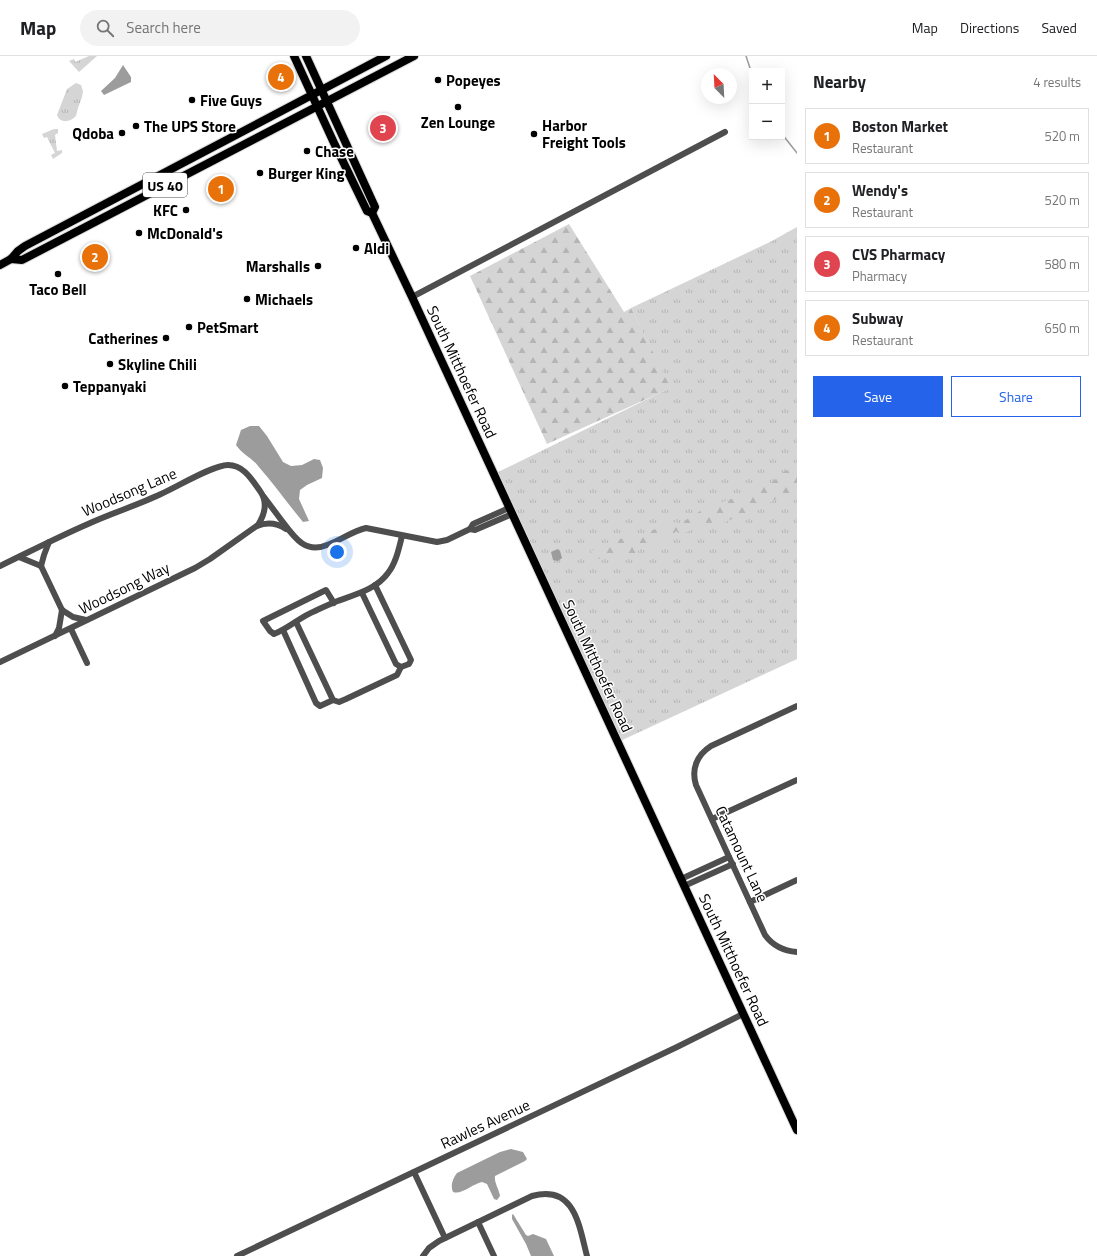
<!DOCTYPE html>
<html lang="en">
<head>
<meta charset="utf-8">
<style>
	:root { --surface:#fff; --page:#f2f2f2; --text:#202124; --muted:#757577; --line:#e0e0e0; --accent:#2563eb }
	body { margin:0; font-family:"Titillium Web",sans-serif; background:var(--page); color:var(--text) }
	.controls { position:absolute; right:12px; top:12px; display:grid; overflow:hidden; border-radius:0px; box-shadow:0 4px 16px #0002 }
	.controls button { width:36px; height:36px; display:grid; place-items:center; padding:0; border:0; border-bottom:1px solid var(--line); background:var(--surface); color:var(--text); font:20px sans-serif }
	.compass { position:absolute; left:701px; top:12px; width:36px; height:36px; border-radius:50%; background:var(--surface); box-shadow:0 4px 16px #0002; rotate:336deg }
	.you { position:absolute; left:337px; top:496px; width:14px; height:14px; margin:-10px; border:3px solid #fff; border-radius:50%; background:#1a73e8; box-shadow:0 0 0 6px #1a73e833 }
	.badge { display:grid; place-items:center; width:26px; height:26px; border-radius:50%; background:var(--accent); color:#fff; font-size:13px; font-weight:700 }
	.pin { position:absolute; translate:-50% -50%; border:2px solid #fff; box-shadow:0 1px 4px #0006 }
	.list { margin:0; padding:0; list-style:none }
	h2 { display:flex; justify-content:space-between; align-items:center; height:52px; margin:0; padding:0 16px; font-size:17px }
	h2 small { font-size:13px; font-weight:400; color:var(--muted) }
	.list li { display:grid; grid-template-columns:26px 1fr auto; gap:12px; align-items:center; box-sizing:border-box; height:56px; margin:0 8px 8px; padding:0 8px; border:1px solid var(--line); border-radius:0px }
	.list b { display:block; font-size:15px; white-space:nowrap }
	.list p { margin:0; font-size:13px; white-space:nowrap; color:var(--muted) }
	.list em { font-size:13px; font-style:normal; color:var(--muted) }
	.actions { display:flex; gap:8px; padding:12px 16px }
	.actions a { flex:1; padding:9px 0; border:1px solid var(--accent); border-radius:0px; text-align:center; font-size:14px; color:var(--accent) }
	.actions .main { background:var(--accent); color:#fff }
	.icon { flex:none; width:22px; height:22px; fill:none; stroke:currentColor; stroke-width:2; stroke-linecap:round; stroke-linejoin:round }
	.map { position:relative; flex:none; width:797px; height:1200px; overflow:hidden }
	header { display:flex; align-items:center; gap:24px; box-sizing:border-box; height:56px; padding:0 20px; background:var(--surface); border-bottom:1px solid var(--line) }
	header strong { font-size:19px }
	nav { display:flex; gap:22px; margin-inline-start:auto; font-size:14px }
	.search { width:280px; height:36px; background:var(--page); display:flex; align-items:center; gap:10px; box-sizing:border-box; padding:0 14px; border-radius:22px; color:var(--muted); font-size:15px }
	main { display:flex }
	aside { flex:1; background:var(--surface) }
	.map>svg:first-child { display:block }
</style>
</head>
<body>
<header>
<strong>Map</strong>
<div class="search"><svg class="icon" aria-label="search" viewBox="0 0 24 24"><circle cx="10" cy="10" r="6"/><path d="M15 15l6 6"/></svg>Search here</div>
<nav><a>Map</a><a>Directions</a><a>Saved</a></nav>
</header>
<main>
<div class="map">
<svg width="797" height="1200" viewBox="0 0 797 1200">
	<defs>
		<pattern id="grass-tufts" width="24" height="20" patternUnits="userSpaceOnUse"><rect width="24" height="20" fill="#d5d5d5"/><path d="M3 7l-1-3M5 7V3M7 7l1-3M15 17l-1-3M17 17v-4M19 17l1-3" fill="none" stroke="#b5b5b5"/></pattern>
		<pattern id="forest-firs" width="22" height="20" patternUnits="userSpaceOnUse"><rect width="22" height="20" fill="#d5d5d5"/><path d="M5 1l3.5 6h-7zM16 11l3.5 6h-7z" fill="#b5b5b5"/></pattern>
	</defs>
	<rect width="100%" height="100%" fill="#fff"/>
	<g fill="url(#grass-tufts)">
		<path d="M 89,0 L 97,0 L 79,16 L 69,5 L 74,3 L 75,6 Z"/>
		<path d="M 76,27 L 81,29 L 83,35 L 82,41 L 78,52 L 76,60 C 71,66 60,68 57,59 L 67,33 Z"/>
		<path d="M 54,73 L 58,73 L 58,77 L 55,79 L 57,95 L 62,94 L 62,97 L 53,103 L 51,99 L 55,97 L 47,81 L 44,82 L 42,78 Z"/>
		<path d="M 797,171 L 797,603 L 618,686 L 494,418 L 670,332 L 631,252 L 770,186 Z"/>
	</g>
	<g fill="url(#forest-firs)">
		<path d="M 569,168 L 624,256 L 631,252 L 671,332 L 547,388 L 470,220 Z"/>
		<path d="M 797,411 L 797,436 C 785,436 778,443 768,447 C 751,454 735,462 719,469 C 704,462 694,473 681,479 L 676,475 L 671,481 L 665,480 L 656,489 L 641,493 L 626,503 L 625,495 L 617,502 L 592,503 L 590,495 L 609,488 L 617,483 L 628,482 L 648,476 L 673,466 L 680,467 L 693,460 L 703,453 L 734,442 L 756,433 L 771,427 L 785,415 Z"/>
	</g>
	<g fill="#9c9c9c">
		<path d="M 123,9 L 131,21 L 131,26 L 104,39 L 101,35 L 115,22 Z"/>
		<path d="M 250,370 L 259,370 L 267,380 L 283,406 L 291,410 L 302,409 L 314,403 L 320,404 L 323,412 L 322,422 L 307,429 L 300,434 L 299,443 L 309,465 L 303,466 C 288,448 274,428 258,410 C 252,402 242,398 236,389 L 241,374 Z"/>
		<path d="M 558,493 L 560,495 L 562,502 L 558,505 L 553,504 L 551,496 L 553,495 Z"/>
		<path d="M 511,1093 L 523,1096 L 527,1103 L 525,1105 L 495,1120 C 494,1127 499,1133 500,1140 L 497,1144 L 494,1143 L 487,1128 L 482,1126 C 472,1128 462,1139 453,1136 C 450,1130 453,1122 457,1117 L 500,1096 Z"/>
		<path d="M 513,1158 L 526,1179 L 528,1180 L 533,1178 L 546,1183 L 554,1200 L 531,1200 L 526,1188 L 512,1163 L 512,1159 Z"/>
	</g>
	<g fill="none" stroke-linecap="round" stroke-linejoin="round">
		<g stroke="#9c9c9c" stroke-width="1.5">
			<path d="M 746,0 L 752,18"/>
			<path d="M 782,78 L 797,97"/>
		</g>
		<defs>
			<g id="major">
				<path d="M 294,0 L 334,87 L 367,155 L 372,157 L 412,241 L 797,1074"/>
				<path d="M 306,0 L 375,151 L 372,157"/>
				<path d="M 11,203 L 22,204 L 414,0"/>
				<path d="M 0,209 L 11,203 L 18,195 L 25,190 L 386,0"/>
			</g>
		</defs>
		<use href="#major" stroke="#dbdbdb" stroke-width="10"/>
		<g stroke="#4e4e4e" stroke-width="6">
			<path d="M 412,241 L 725,76"/>
			<path d="M 264,441 C 270,449 276,457 282,465 C 294,481 305,498 327,489 C 340,485 352,475 366,472 L 437,486 L 447,484 L 470,473 L 473,468 L 509,452"/>
			<path d="M 257,470 C 267,466 277,467 286,473"/>
			<path d="M 470,473 L 475,474 L 512,458"/>
			<path d="M 19,501 L 41,510"/>
			<path d="M 0,510 C 29,496 58,481 88,468 C 112,457 138,449 161,438 C 177,431 213,409 228,409 C 244,409 252,424 260,435 C 268,446 265,458 258,469 L 210,503 L 195,512 L 0,606"/>
			<path d="M 41,510 L 62,554"/>
			<path d="M 41,510 L 44,499 L 49,486"/>
			<path d="M 362,537 L 396,608 L 401,611 L 409,608 L 411,604 L 375,529"/>
			<path d="M 334,547 L 326,534 L 263,565 L 270,575 L 274,578 C 289,572 300,561 315,555 C 321,552 328,549 335,546 C 353,539 376,534 388,517 C 396,507 399,492 402,480"/>
			<path d="M 62,554 L 73,561 L 86,564"/>
			<path d="M 296,566 L 333,644 L 339,646 L 346,643 L 397,619 L 401,611"/>
			<path d="M 71,573 L 87,607"/>
			<path d="M 283,574 L 316,647 L 320,650 L 333,644"/>
			<path d="M 55,580 L 59,572 L 62,554"/>
			<path d="M 797,650 L 711,690 C 697,699 691,713 696,729 L 765,879 C 773,890 783,895 797,896"/>
			<path d="M 712,763 L 797,724"/>
			<path d="M 681,823 L 729,801"/>
			<path d="M 684,830 L 733,808"/>
			<path d="M 750,846 L 797,824"/>
			<path d="M 414,1116 L 445,1182"/>
			<path d="M 478,1166 L 494,1200"/>
			<path d="M 237,1200 L 677,991 L 743,958"/>
			<path d="M 423,1200 L 429,1192 L 439,1185 L 532,1140 C 575,1128 579,1170 587,1200"/>
		</g>
		<use href="#major" stroke="#000" stroke-width="8"/>
	</g>
	<g fill="#000" stroke="#fff" stroke-width="1.5">
		<circle cx="438" cy="24" r="4"/>
		<circle cx="192" cy="44" r="4"/>
		<circle cx="458" cy="51" r="4"/>
		<circle cx="136" cy="70" r="4"/>
		<circle cx="122" cy="77" r="4"/>
		<circle cx="534" cy="78" r="4"/>
		<circle cx="307" cy="95" r="4"/>
		<circle cx="260" cy="117" r="4"/>
		<circle cx="186" cy="154" r="4"/>
		<circle cx="139" cy="177" r="4"/>
		<circle cx="356" cy="192" r="4"/>
		<circle cx="318" cy="210" r="4"/>
		<circle cx="58" cy="218" r="4"/>
		<circle cx="247" cy="243" r="4"/>
		<circle cx="189" cy="271" r="4"/>
		<circle cx="166" cy="282" r="4"/>
		<circle cx="110" cy="308" r="4"/>
		<circle cx="65" cy="330" r="4"/>
	</g>
	<g text-anchor="middle" dominant-baseline="central" stroke-width="3" stroke-linejoin="round" paint-order="stroke">
		<rect fill="#fff" stroke="#4c4c4c" stroke-width="1" x="143" y="117" width="44" height="24" rx="3"/>
		<g font-size="14" font-weight="bold" fill="#000">
			<text x="165" y="129">US 40</text>
		</g>
		<g font-size="15" font-weight="bold" fill="#000" stroke="#fff" text-anchor="start">
			<text x="446" y="24">Popeyes</text>
			<text x="200" y="44">Five Guys</text>
			<text x="458" y="66" text-anchor="middle">Zen Lounge</text>
			<text x="542" y="69">Harbor<tspan x="542" dy="17">Freight Tools</tspan></text>
			<text x="144" y="70">The UPS Store</text>
			<text x="114" y="77" text-anchor="end">Qdoba</text>
			<text x="315" y="95">Chase</text>
			<text x="268" y="117">Burger King</text>
			<text x="178" y="154" text-anchor="end">KFC</text>
			<text x="147" y="177">McDonald's</text>
			<text x="364" y="192">Aldi</text>
			<text x="310" y="210" text-anchor="end">Marshalls</text>
			<text x="58" y="233" text-anchor="middle">Taco Bell</text>
			<text x="255" y="243">Michaels</text>
			<text x="197" y="271">PetSmart</text>
			<text x="158" y="282" text-anchor="end">Catherines</text>
			<text x="118" y="308">Skyline Chili</text>
			<text x="73" y="330">Teppanyaki</text>
		</g>
		<g font-size="15" fill="#000" stroke="#fff">
			<text transform="translate(462 316) rotate(65)">South Mitthoefer Road</text>
			<text transform="translate(129 436) rotate(-23)">Woodsong Lane</text>
			<text transform="translate(124 532) rotate(-26)">Woodsong Way</text>
			<text transform="translate(598 610) rotate(65)">South Mitthoefer Road</text>
			<text transform="translate(742 798) rotate(65)">Catamount Lane</text>
			<text transform="translate(734 904) rotate(65)">South Mitthoefer Road</text>
			<text transform="translate(485 1068) rotate(-25)">Rawles Avenue</text>
		</g>
	</g>
</svg>
<div class="controls">
<button>+</button>
<button>−</button>
</div>
<svg class="compass" viewBox="-18 -18 36 36"><path d="M0-13l5 13h-10z" fill="#e53935"/><path d="M0 13l5-13h-10z" fill="#757577"/></svg>
<div class="you"></div>
<div class="pin badge" style="left:221px;top:133px;background:#e8710a">1</div>
<div class="pin badge" style="left:95px;top:201px;background:#e8710a">2</div>
<div class="pin badge" style="left:383px;top:72px;background:#e0444e">3</div>
<div class="pin badge" style="left:281px;top:21px;background:#e8710a">4</div>
</div>
<aside>
<h2>Nearby<small>4 results</small></h2>
<ul class="list">
<li><span class="badge" style="background:#e8710a">1</span><div><b>Boston Market</b><p>Restaurant</p></div><em>520 m</em></li>
<li><span class="badge" style="background:#e8710a">2</span><div><b>Wendy's</b><p>Restaurant</p></div><em>520 m</em></li>
<li><span class="badge" style="background:#e0444e">3</span><div><b>CVS Pharmacy</b><p>Pharmacy</p></div><em>580 m</em></li>
<li><span class="badge" style="background:#e8710a">4</span><div><b>Subway</b><p>Restaurant</p></div><em>650 m</em></li>
</ul>
<div class="actions"><a class="main">Save</a><a>Share</a></div>
</aside>
</main>
</body>
</html>
